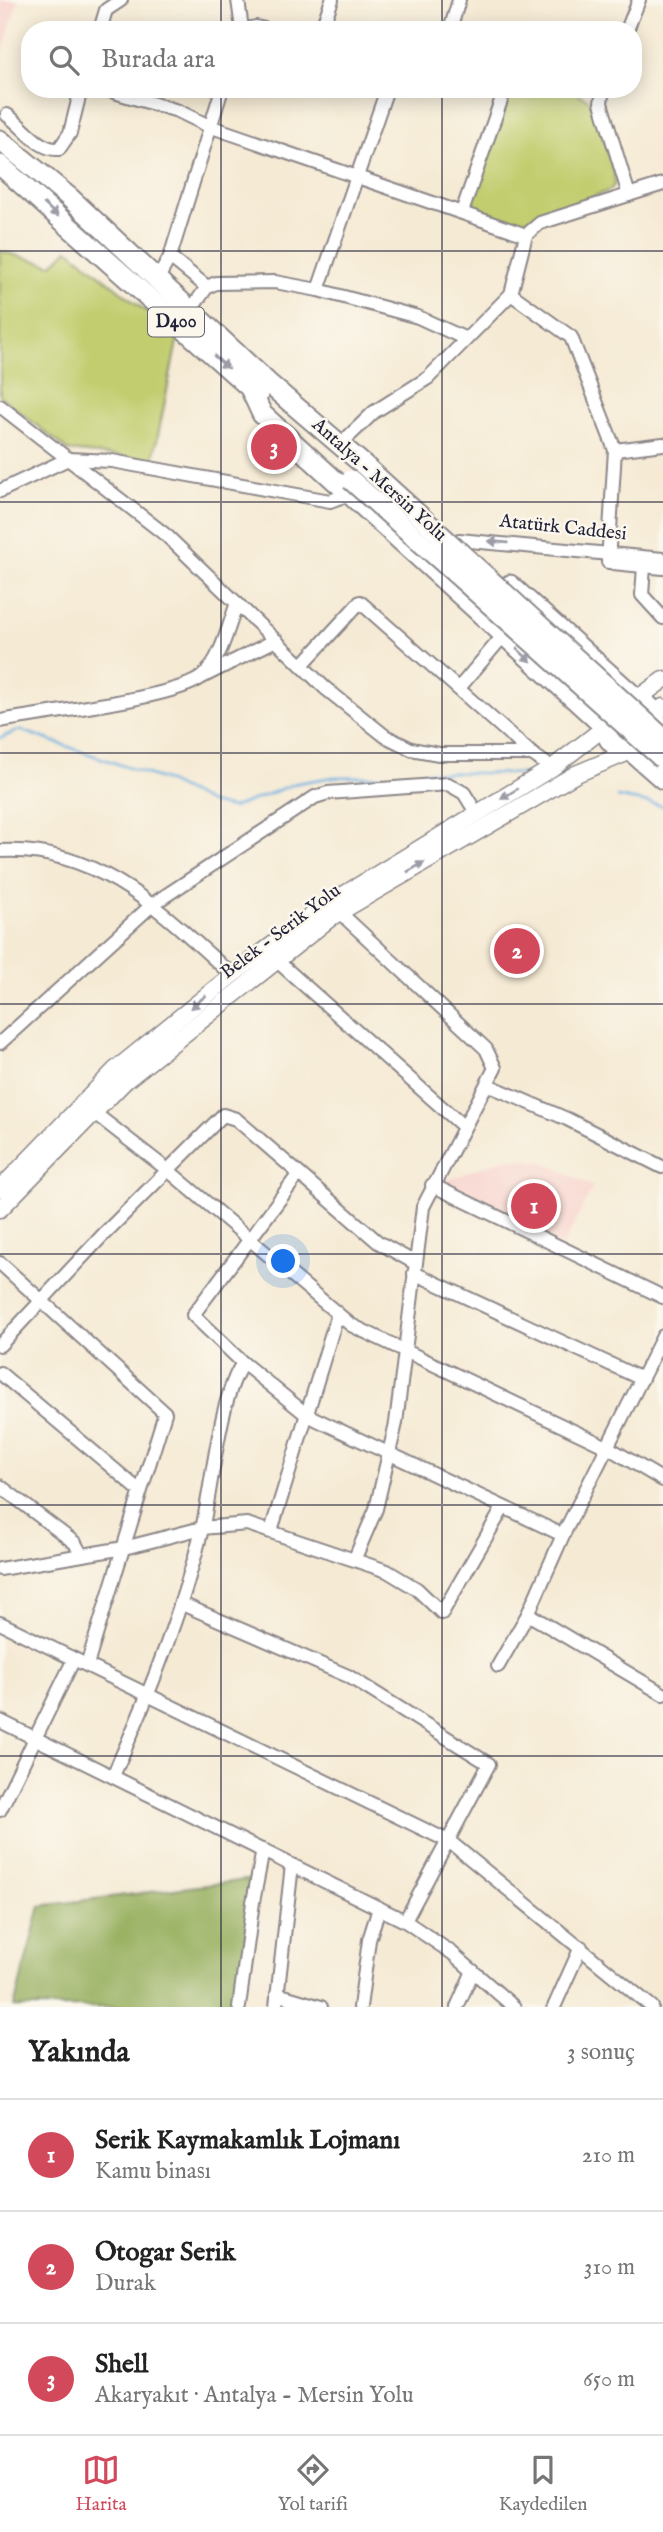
<!DOCTYPE html>
<html lang="tr">
<head>
<meta charset="utf-8">
<style>
	:root { --surface:#fff; --page:#f2f2f2; --text:#222; --muted:#767676; --line:#e0e0e0; --accent:#d1495b }
	body { margin:0; font-family:"IM FELL English",serif; background:var(--page); color:var(--text) }
	.you { position:absolute; left:284px; top:1262px; width:24px; height:24px; margin:-18px; border:5px solid #fff; border-radius:50%; background:#1a73e8; box-shadow:0 0 0 10px #1a73e833 }
	.badge { display:grid; place-items:center; width:46px; height:46px; border-radius:50%; background:var(--accent); color:#fff; font-size:23px; font-weight:700 }
	.pin { position:absolute; translate:-50% -50%; border:4px solid #fff; box-shadow:0 2px 7px #0006 }
	.list { margin:0; padding:0; list-style:none }
	h2 { display:flex; justify-content:space-between; align-items:center; height:91px; margin:0; padding:0 28px; font-size:30px }
	h2 small { font-size:23px; font-weight:400; color:var(--muted) }
	.list li { display:grid; grid-template-columns:46px 1fr auto; gap:21px; align-items:center; box-sizing:border-box; height:112px; padding:0 28px; border-top:2px solid var(--line) }
	.list b { display:block; font-size:26px; white-space:nowrap }
	.list p { margin:0; font-size:23px; white-space:nowrap; color:var(--muted) }
	.list em { font-size:23px; font-style:normal; color:var(--muted) }
	.icon { flex:none; width:38px; height:38px; fill:none; stroke:currentColor; stroke-width:2; stroke-linecap:round; stroke-linejoin:round }
	.map { position:relative; flex:none; width:663px; height:2007px; overflow:hidden }
	.search { position:absolute; background:var(--surface); box-shadow:0 4px 18px #0003; left:21px; right:21px; top:21px; height:77px; display:flex; align-items:center; gap:18px; box-sizing:border-box; padding:0 24px; border-radius:28px; color:var(--muted); font-size:26px }
	.sheet { height:427px; background:var(--surface) }
	nav { display:flex; justify-content:space-around; align-items:center; box-sizing:border-box; height:98px; border-top:2px solid var(--line); background:var(--surface); font-size:19px; color:var(--muted) }
	nav a { display:grid; justify-items:center; gap:4px }
	nav .on { color:var(--accent) }
	.map>svg:first-child { display:block }
</style>
</head>
<body>
<div class="map">
<svg width="663" height="2007" viewBox="0 0 663 2007">
	<rect width="100%" height="100%" fill="#fbf7ec"/>
	<filter id="ink" filterUnits="userSpaceOnUse"><feTurbulence type="fractalNoise" baseFrequency=".0143" numOctaves="2"/><feDisplacementMap in="SourceGraphic" scale="14" xChannelSelector="R" yChannelSelector="G"/><feConvolveMatrix kernelMatrix="1 2 1 2 8 2 1 2 1" color-interpolation-filters="sRGB"/></filter>
	<filter id="wash" filterUnits="userSpaceOnUse"><feTurbulence type="fractalNoise" baseFrequency=".00686" numOctaves="4" result="noise"/><feDisplacementMap in="SourceGraphic" scale="28" xChannelSelector="R" yChannelSelector="G"/><feGaussianBlur stdDeviation="1.57" result="paint"/><feColorMatrix in="noise" values="0 0 0 0 0 0 0 0 0 0 0 0 0 0 0 0 0 1.4 0 .05"/><feComposite in="paint" operator="in"/></filter>
	<g filter="url(#wash)">
		<rect width="100%" height="100%" fill="#f5ead4"/>
		<g fill="#f7d0ca">
			<path d="M 0,0 L 18,0 L 0,62 Z"/>
			<path d="M 506,1158 L 544,1162 L 593,1187 L 563,1246 L 440,1183 Z"/>
		</g>
		<g fill="#c1cd6e" stroke="#727854" stroke-width="2">
			<path d="M 510,89 L 568,89 L 591,101 L 614,172 L 615,183 L 611,190 L 519,224 L 476,211 L 471,199 Z"/>
			<path d="M 68,249 L 178,337 L 153,460 L 69,451 L 0,396 L 0,251 L 52,265 Z"/>
		</g>
		<path fill="#98b061" stroke="#5d694e" stroke-width="2" d="M 254,1879 L 237,2007 L 14,2007 L 40,1906 Z"/>
		<g fill="none" stroke-linecap="round" stroke-linejoin="round">
			<g stroke="#6aafe0" stroke-width="2.5">
				<path d="M 0,738 L 20,730 L 164,780 L 210,803 L 232,808 L 297,783 L 333,777 L 400,776 L 426,772 L 528,774"/>
				<path d="M 617,797 L 663,806"/>
			</g>
		</g>
	</g>
	<g filter="url(#ink)">
		<g fill="none" stroke-linecap="round" stroke-linejoin="round">
			<defs>
				<g id="minor">
					<path d="M 238,0 L 242,29"/>
					<path d="M 100,30 L 106,10 L 121,0"/>
					<path d="M 241,30 L 256,27 L 269,30"/>
					<path d="M 321,30 L 332,0"/>
					<path d="M 450,30 L 459,0"/>
					<path d="M 627,30 L 639,0"/>
					<path d="M 104,89 L 178,111 L 209,126 L 526,235"/>
					<path d="M 603,89 L 601,103 L 629,195"/>
					<path d="M 7,115 C 22,125 39,151 59,149 L 70,133 L 81,89"/>
					<path d="M 462,212 L 505,89"/>
					<path d="M 170,257 L 207,287"/>
					<path d="M 157,280 L 170,257 L 222,89"/>
					<path d="M 318,290 L 387,89"/>
					<path d="M 511,294 L 571,337 L 615,450 L 608,562"/>
					<path d="M 190,311 L 207,287 L 216,283 L 275,282 L 318,290 L 418,317 L 466,339"/>
					<path d="M 0,406 L 167,536 L 325,688 L 385,736 L 411,749 L 439,754 L 532,754"/>
					<path d="M 346,439 L 374,412 L 428,378 L 511,294 L 526,235 L 540,223 L 663,184"/>
					<path d="M 615,450 L 663,444"/>
					<path d="M 0,491 L 68,459 L 112,461 L 330,501 L 349,494"/>
					<path d="M 459,540 L 663,559"/>
					<path d="M 613,563 L 663,568"/>
					<path d="M 644,566 L 642,595 L 663,618"/>
					<path d="M 302,665 L 360,602 L 532,754 L 552,768"/>
					<path d="M 204,676 L 276,640"/>
					<path d="M 459,688 L 503,636"/>
					<path d="M 0,721 C 40,713 179,698 203,676 C 221,660 229,624 237,603"/>
					<path d="M 0,851 C 99,845 164,914 232,975"/>
					<path d="M 335,908 L 486,1049 L 495,1068 L 423,1207 L 396,1423 L 376,1509 L 355,1558"/>
					<path d="M 276,960 L 464,1127"/>
					<path d="M 0,1043 L 153,904 L 315,797 L 328,793 L 448,784 L 464,793 L 477,814"/>
					<path d="M 488,1085 L 567,1119 L 662,1167"/>
					<path d="M 93,1112 L 169,1171 L 351,1325 L 609,1448 L 663,1480"/>
					<path d="M 298,1175 L 193,1315 L 243,1363 L 307,1415 L 563,1535"/>
					<path d="M 432,1185 L 663,1297"/>
					<path d="M 0,1263 L 165,1413 L 87,1665"/>
					<path d="M 414,1273 L 642,1379"/>
					<path d="M 0,1345 L 102,1236 L 223,1115 L 236,1119 L 378,1242 L 415,1263"/>
					<path d="M 0,1373 L 140,1491"/>
					<path d="M 0,1486 L 75,1543 L 81,1554"/>
					<path d="M 271,1531 L 337,1316"/>
					<path d="M 0,1569 L 124,1548 L 202,1528 L 247,1524 L 387,1571 L 417,1589 L 442,1613 L 503,1508"/>
					<path d="M 182,1604 L 348,1676 L 489,1764 L 405,1921"/>
					<path d="M 528,1614 L 663,1694"/>
					<path d="M 0,1623 L 450,1842 L 652,2007"/>
					<path d="M 498,1666 L 528,1614 L 563,1535 L 663,1336"/>
					<path d="M 0,1721 L 405,1921 L 452,1953 L 514,2007"/>
					<path d="M 113,1776 C 149,1696 181,1615 202,1529 C 212,1487 220,1394 243,1363"/>
					<path d="M 0,1810 L 74,1659"/>
					<path d="M 277,1994 L 321,2007"/>
					<path d="M 239,2007 L 253,1902 L 263,1850"/>
					<path d="M 276,2007 L 292,1865"/>
					<path d="M 360,2007 L 369,1940 L 379,1908"/>
					<path d="M 457,2007 L 473,1971"/>
					<path d="M 554,2007 L 581,1947"/>
				</g>
				<g id="major">
					<path d="M 637,699 L 663,680"/>
					<path d="M 655,714 L 663,707"/>
					<path d="M 0,1189 L 115,1070 L 232,975 L 325,906 L 552,768 L 605,727"/>
					<path d="M 0,1209 L 125,1081 L 333,916 L 576,774 L 631,751"/>
				</g>
				<g id="highway">
					<path d="M 0,140 L 69,197 L 268,383 L 365,466"/>
					<path d="M 0,165 L 258,395"/>
					<path d="M 249,386 L 262,414 L 605,727"/>
					<path d="M 510,585 L 637,699"/>
					<circle cx="631" cy="725" r="26"/>
					<path d="M 631,751 L 663,779"/>
				</g>
			</defs>
			<use href="#minor" stroke="#8c8688" stroke-width="16"/>
			<use href="#major" stroke="#8c8688" stroke-width="19"/>
			<use href="#highway" stroke="#8c8688" stroke-width="23"/>
			<use href="#minor" stroke="#fff" stroke-width="12"/>
			<use href="#major" stroke="#fff" stroke-width="16"/>
			<use href="#highway" stroke="#fff" stroke-width="19"/>
			<defs>
				<g id="highway-bridge">
					<path d="M 365,466 L 663,738"/>
					<path d="M 351,480 L 663,759"/>
				</g>
			</defs>
			<use href="#highway-bridge" stroke="#8c8688" stroke-width="23" stroke-linecap="butt"/>
			<use href="#highway-bridge" stroke="#fff" stroke-width="19"/>
		</g>
		<defs><path id="oneway-solid" d="M-6-.8H1V-3.2L6.5 0L1 3.2V.8H-6Z" transform="scale(1.75)"/></defs>
		<g fill="#9c9ca7">
			<use href="#oneway-solid" transform="translate(51 210) rotate(42)"/>
			<use href="#oneway-solid" transform="translate(221 362) rotate(42)"/>
			<use href="#oneway-solid" transform="translate(498 542) rotate(-175)"/>
			<use href="#oneway-solid" transform="translate(524 655) rotate(42)"/>
			<use href="#oneway-solid" transform="translate(509 794) rotate(149)"/>
			<use href="#oneway-solid" transform="translate(416 867) rotate(-30)"/>
			<use href="#oneway-solid" transform="translate(198 1002) rotate(141)"/>
		</g>
	</g>
	<path fill="none" stroke="#22223b" stroke-width="2" stroke-opacity="0.55" d="M 221,0 L 221,30M 442,0 L 442,30M 221,89 L 221,2007M 442,89 L 442,2007M 0,251 L 663,251M 0,502 L 663,502M 0,753 L 663,753M 0,1004 L 663,1004M 0,1254 L 663,1254M 0,1505 L 663,1505M 0,1756 L 663,1756"/>
	<g text-anchor="middle" dominant-baseline="central" stroke-width="5" stroke-linejoin="round" paint-order="stroke">
		<rect fill="#fbf7ec" stroke="#636270" stroke-width="2" x="148" y="307.5" width="56" height="29" rx="5"/>
		<g font-size="18" font-weight="bold" fill="#22223b">
			<text x="176" y="322">D400</text>
		</g>
		<g font-size="19" fill="#22223b" stroke="#fbf7ec">
			<text transform="translate(379 480) rotate(42)">Antalya - Mersin Yolu</text>
			<text transform="translate(563 528) rotate(6)">Atatürk Caddesi</text>
			<text transform="translate(281 932) rotate(-37)">Belek - Serik Yolu</text>
		</g>
	</g>
</svg>
<div class="you"></div>
<div class="pin badge" style="left:534px;top:1206px">1</div>
<div class="pin badge" style="left:517px;top:951px">2</div>
<div class="pin badge" style="left:274px;top:447px">3</div>
<div class="search"><svg class="icon" aria-label="search" viewBox="0 0 24 24"><circle cx="10" cy="10" r="6"/><path d="M15 15l6 6"/></svg>Burada ara</div>
</div>
<section class="sheet">
<h2>Yakında<small>3 sonuç</small></h2>
<ul class="list">
<li><span class="badge">1</span><div><b>Serik Kaymakamlık Lojmanı</b><p>Kamu binası</p></div><em>210 m</em></li>
<li><span class="badge">2</span><div><b>Otogar Serik</b><p>Durak</p></div><em>310 m</em></li>
<li><span class="badge">3</span><div><b>Shell</b><p>Akaryakıt · Antalya - Mersin Yolu</p></div><em>650 m</em></li>
</ul>
</section>
<nav>
<a class="on"><svg class="icon" aria-label="map" viewBox="0 0 24 24"><path d="M3 6l6-2 6 2 6-2v14l-6 2-6-2-6 2zM9 4v14M15 6v14"/></svg>Harita</a>
<a><svg class="icon" aria-label="directions" viewBox="0 0 24 24"><path d="M12 3l9 9-9 9-9-9zM9 14v-3h6M13 9l2 2-2 2"/></svg>Yol tarifi</a>
<a><svg class="icon" aria-label="saved" viewBox="0 0 24 24"><path d="M7 4h10v16l-5-4-5 4z"/></svg>Kaydedilen</a>
</nav>
</body>
</html>
